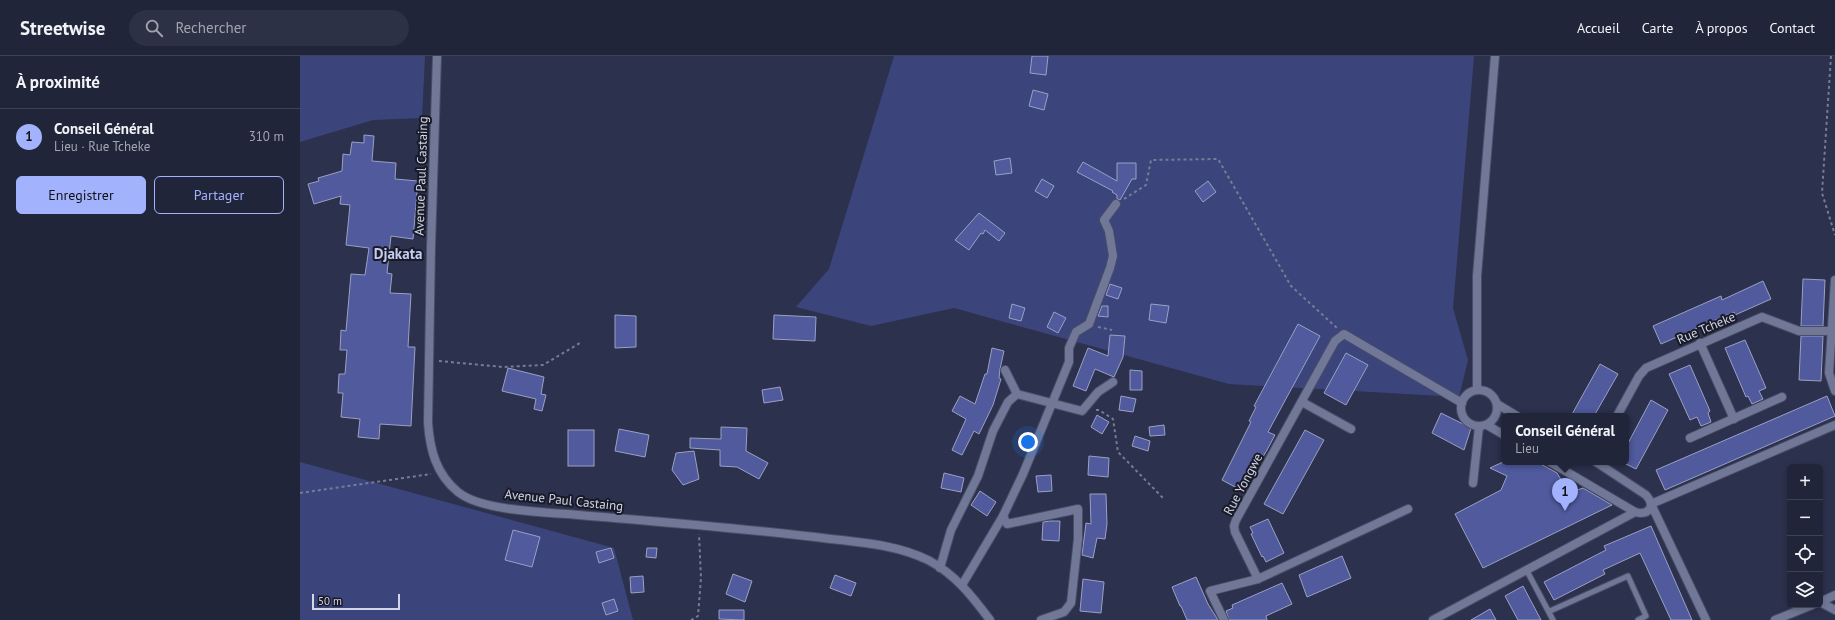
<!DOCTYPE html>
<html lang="fr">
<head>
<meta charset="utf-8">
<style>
	:root { --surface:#21253a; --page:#2d3145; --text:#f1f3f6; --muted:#a2a5af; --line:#3e4254; --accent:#a3b2fd }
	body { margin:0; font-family:"PT Sans",sans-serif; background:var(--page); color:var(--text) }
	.controls { position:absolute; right:12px; bottom:12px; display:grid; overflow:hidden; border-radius:6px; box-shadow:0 2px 6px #0003 }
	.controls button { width:36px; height:36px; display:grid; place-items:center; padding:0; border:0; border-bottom:1px solid var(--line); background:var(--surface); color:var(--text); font:20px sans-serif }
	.scale { position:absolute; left:12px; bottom:10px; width:88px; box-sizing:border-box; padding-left:4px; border:2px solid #d2d6e8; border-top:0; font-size:11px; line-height:14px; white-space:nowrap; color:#d2d6e8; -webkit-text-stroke:3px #181a27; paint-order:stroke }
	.you { position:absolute; left:728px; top:386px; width:14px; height:14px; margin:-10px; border:3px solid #fff; border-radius:50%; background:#1a73e8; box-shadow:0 0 0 6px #1a73e833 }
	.badge { display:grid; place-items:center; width:26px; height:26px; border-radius:50%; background:var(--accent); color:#111; font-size:13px; font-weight:700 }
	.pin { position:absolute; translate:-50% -33px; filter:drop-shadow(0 1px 2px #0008) }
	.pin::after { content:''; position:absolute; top:21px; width:14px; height:12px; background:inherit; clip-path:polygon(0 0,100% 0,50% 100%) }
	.popup { position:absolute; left:1201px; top:357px; width:128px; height:52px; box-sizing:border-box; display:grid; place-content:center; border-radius:6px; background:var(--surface); filter:drop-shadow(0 1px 3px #0005); font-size:13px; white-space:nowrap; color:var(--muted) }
	.popup b { font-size:15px; color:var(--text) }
	.popup::after { content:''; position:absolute; left:50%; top:100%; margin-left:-8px; border:8px solid transparent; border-top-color:var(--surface) }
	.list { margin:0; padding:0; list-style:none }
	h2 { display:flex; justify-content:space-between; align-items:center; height:52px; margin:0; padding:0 16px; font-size:17px }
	h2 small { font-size:13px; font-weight:400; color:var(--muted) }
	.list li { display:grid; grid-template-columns:26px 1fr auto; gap:12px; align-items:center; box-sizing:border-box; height:56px; padding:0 16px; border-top:1px solid var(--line) }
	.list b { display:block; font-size:15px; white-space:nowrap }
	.list p { margin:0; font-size:13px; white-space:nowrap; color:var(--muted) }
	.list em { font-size:13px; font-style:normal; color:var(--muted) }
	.actions { display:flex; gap:8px; padding:12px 16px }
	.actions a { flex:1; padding:9px 0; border:1px solid var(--accent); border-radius:6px; text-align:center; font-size:14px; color:var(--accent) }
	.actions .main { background:var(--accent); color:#111 }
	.icon { flex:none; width:22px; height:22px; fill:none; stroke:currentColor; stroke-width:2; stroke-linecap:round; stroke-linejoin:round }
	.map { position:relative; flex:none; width:1535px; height:564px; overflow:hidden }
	header { display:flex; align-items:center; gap:24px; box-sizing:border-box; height:56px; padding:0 20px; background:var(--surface); border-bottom:1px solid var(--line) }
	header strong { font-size:19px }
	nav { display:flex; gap:22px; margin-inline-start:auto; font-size:14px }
	.search { width:280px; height:36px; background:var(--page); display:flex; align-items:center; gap:10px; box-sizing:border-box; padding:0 14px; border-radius:22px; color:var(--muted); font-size:15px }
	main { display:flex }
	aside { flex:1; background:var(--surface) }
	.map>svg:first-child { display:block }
</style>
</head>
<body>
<header>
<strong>Streetwise</strong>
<div class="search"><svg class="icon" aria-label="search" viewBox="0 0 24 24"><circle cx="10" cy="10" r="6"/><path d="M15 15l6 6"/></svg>Rechercher</div>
<nav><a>Accueil</a><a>Carte</a><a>À propos</a><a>Contact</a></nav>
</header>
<main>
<aside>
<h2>À proximité<small></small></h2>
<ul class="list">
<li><span class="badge">1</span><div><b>Conseil Général</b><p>Lieu · Rue Tcheke</p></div><em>310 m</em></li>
</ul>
<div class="actions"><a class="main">Enregistrer</a><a>Partager</a></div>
</aside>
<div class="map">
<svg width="1535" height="564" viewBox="0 0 1535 564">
	<rect width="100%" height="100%" fill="#2c314d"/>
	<g fill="#3c457b">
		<path d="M 0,0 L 125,0 L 122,62 L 73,64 L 0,86 Z"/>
		<path d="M 594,0 L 1174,0 L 1153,252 L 1168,304 L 1159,341 L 929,328 L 654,252 L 571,270 L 496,251 L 529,213 Z"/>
		<path d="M 0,406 L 314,492 L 333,564 L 0,564 Z"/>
	</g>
	<g fill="#505a9d" stroke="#9aa1c3">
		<path d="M 732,0 L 748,0 L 746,19 L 730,17 Z"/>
		<path d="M 733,34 L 748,38 L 744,54 L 729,50 Z"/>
		<path d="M 64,79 L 74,80 L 72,105 L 96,107 L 95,123 L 118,125 L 113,183 L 91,180 L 87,217 L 92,218 L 90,237 L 111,238 L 108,291 L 115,291 L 111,370 L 80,368 L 79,383 L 58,381 L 60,363 L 41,361 L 43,337 L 38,337 L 39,318 L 45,318 L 47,294 L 40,294 L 41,274 L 46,275 L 51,218 L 65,219 L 69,192 L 46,189 L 50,149 L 40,148 L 41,140 L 14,148 L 8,128 L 19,125 L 18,122 L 42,115 L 43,98 L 50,99 L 52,86 L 64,87 Z"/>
		<path d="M 710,102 L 712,117 L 696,119 L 694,105 Z"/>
		<path d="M 783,106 L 817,125 L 817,107 L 836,107 L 836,123 L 832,123 L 820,144 L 817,143 L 817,139 L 812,136 L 813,135 L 777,116 Z"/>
		<path d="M 742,123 L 754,130 L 747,142 L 735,135 Z"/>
		<path d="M 908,125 L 916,136 L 903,146 L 895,135 Z"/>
		<path d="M 679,157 L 705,177 L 699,185 L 685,174 L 683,178 L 681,177 L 669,194 L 655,184 Z"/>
		<path d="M 1503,223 L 1525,224 L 1523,270 L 1501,270 Z"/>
		<path d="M 1463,225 L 1471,243 L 1435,259 L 1434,256 L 1361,288 L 1353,270 L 1421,240 L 1422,244 Z"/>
		<path d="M 810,228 L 822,232 L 818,243 L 806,239 Z"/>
		<path d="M 712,248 L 725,252 L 721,265 L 709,262 Z"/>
		<path d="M 851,248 L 869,250 L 866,267 L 849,264 Z"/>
		<path d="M 802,250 L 808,250 L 808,261 L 798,260 Z"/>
		<path d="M 754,256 L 766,262 L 758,277 L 747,271 Z"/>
		<path d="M 315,259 L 336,260 L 336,291 L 315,292 Z"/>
		<path d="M 474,259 L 516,261 L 515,285 L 473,283 Z"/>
		<path d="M 998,268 L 1020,280 L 968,376 L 975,379 L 967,394 L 955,414 L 950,411 L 937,432 L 922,424 L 951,366 L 949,365 L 956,351 L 954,350 Z"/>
		<path d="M 810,279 L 825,280 L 823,301 L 814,321 L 795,313 L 786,335 L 773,330 L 788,292 L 808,300 Z"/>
		<path d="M 1501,280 L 1523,280 L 1521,325 L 1499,324 Z"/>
		<path d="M 1445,284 L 1466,332 L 1459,335 L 1463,343 L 1452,348 L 1448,340 L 1446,341 L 1425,292 Z"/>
		<path d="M 692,292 L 704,295 L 700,313 L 699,322 L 701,323 L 693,349 L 679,378 L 674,375 L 662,399 L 652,394 L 666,363 L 652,355 L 660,340 L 675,348 L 685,318 L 687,318 Z"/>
		<path d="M 1046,297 L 1068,309 L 1046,349 L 1024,337 Z"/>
		<path d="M 1300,308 L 1318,318 L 1294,360 L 1271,360 Z"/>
		<path d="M 1390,309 L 1410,355 L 1408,357 L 1411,366 L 1401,370 L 1397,361 L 1390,364 L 1369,318 Z"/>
		<path d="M 208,312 L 244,321 L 241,338 L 246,339 L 242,355 L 234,353 L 236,343 L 202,335 Z"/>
		<path d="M 830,314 L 842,315 L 842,334 L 830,334 Z"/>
		<path d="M 480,331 L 483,344 L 464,347 L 462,334 Z"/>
		<path d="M 821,340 L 836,343 L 833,356 L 819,354 Z"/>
		<path d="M 1527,340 L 1535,360 L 1365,434 L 1356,414 Z"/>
		<path d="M 1351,344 L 1368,354 L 1336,413 L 1326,408 L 1326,391 Z"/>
		<path d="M 1141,357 L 1171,372 L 1164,394 L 1132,377 Z"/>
		<path d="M 797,359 L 809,366 L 802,378 L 791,371 Z"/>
		<path d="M 864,369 L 865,379 L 850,380 L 849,371 Z"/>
		<path d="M 421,371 L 447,372 L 446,395 L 468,407 L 459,423 L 437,411 L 420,410 L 420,394 L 390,392 L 390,382 L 421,383 Z"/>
		<path d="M 319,373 L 349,379 L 345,401 L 315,395 Z"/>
		<rect x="268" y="374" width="26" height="36"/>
		<path d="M 1005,374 L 1024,384 L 983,458 L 964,448 Z"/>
		<path d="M 835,380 L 850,385 L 848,395 L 832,390 Z"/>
		<path d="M 394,395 L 399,423 L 383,429 L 372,414 L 376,397 Z"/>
		<path d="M 789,400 L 809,402 L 808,421 L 788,419 Z"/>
		<path d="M 1203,406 L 1237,406 L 1257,417 L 1269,437 L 1283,432 L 1312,449 L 1183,512 L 1155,458 L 1201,434 L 1207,420 L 1190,412 Z"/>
		<path d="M 644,417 L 664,422 L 661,436 L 641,432 Z"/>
		<path d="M 751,419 L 752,435 L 738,436 L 736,420 Z"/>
		<path d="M 680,435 L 696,446 L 687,460 L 671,449 Z"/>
		<path d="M 790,438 L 806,438 L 807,468 L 805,483 L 797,482 L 793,502 L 782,499 L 786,467 L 791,468 Z"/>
		<path d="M 968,463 L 984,497 L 966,506 L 963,500 L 962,501 L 951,478 L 953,477 L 950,471 Z"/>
		<path d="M 750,465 L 760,465 L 759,485 L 742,484 L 743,466 Z"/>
		<path d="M 1351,470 L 1392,564 L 1371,564 L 1340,497 L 1303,514 L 1305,518 L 1254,544 L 1244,526 L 1306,494 L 1304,490 Z"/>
		<path d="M 213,474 L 240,481 L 232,511 L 205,504 Z"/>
		<path d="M 311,492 L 314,502 L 299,507 L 296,496 Z"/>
		<path d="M 347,492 L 357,492 L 356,502 L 346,501 Z"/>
		<path d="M 1042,500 L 1051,522 L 1007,541 L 999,519 Z"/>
		<path d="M 433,518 L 452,525 L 445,546 L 426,538 Z"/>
		<path d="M 535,519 L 556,527 L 551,540 L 530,532 Z"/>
		<path d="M 343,520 L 344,536 L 331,537 L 330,521 Z"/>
		<path d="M 896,521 L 908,548 L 918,564 L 887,564 L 881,550 L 880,550 L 872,531 Z"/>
		<path d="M 783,523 L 804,526 L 801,557 L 780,555 Z"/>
		<path d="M 982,527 L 992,548 L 966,560 L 967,564 L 929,564 L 926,555 L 933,552 L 932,549 Z"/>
		<path d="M 1223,530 L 1241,564 L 1218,564 L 1205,540 Z"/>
		<path d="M 314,543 L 318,555 L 306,559 L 302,547 Z"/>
		<path d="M 1190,553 L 1196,564 L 1171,564 Z"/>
		<path d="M 419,554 L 444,554 L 444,564 L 419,563 Z"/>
	</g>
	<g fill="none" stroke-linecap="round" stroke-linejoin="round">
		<defs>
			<g id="service">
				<path d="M 1227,515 L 1253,564"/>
				<path d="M 1250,555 L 1328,520 L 1346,560 L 1338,564"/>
			</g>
			<g id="minor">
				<path d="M 137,0 L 131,190 L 128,367 C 130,394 136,418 158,436 C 180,454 239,456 267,458 C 350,465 432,471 515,481 C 553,486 593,487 628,504 C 655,518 672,540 690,564"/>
				<path d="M 1535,224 L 1529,317 L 1535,335"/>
				<path d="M 1400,287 L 1434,363"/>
				<path d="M 705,314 L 717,338 L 782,355 L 798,336 L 813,326"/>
				<circle cx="1179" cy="352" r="18"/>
				<path d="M 1177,334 L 1177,220 L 1195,0"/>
				<path d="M 1002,346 L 1051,373"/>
				<path d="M 1197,348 L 1217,360"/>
				<path d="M 1317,360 L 1339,320 L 1346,312 L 1462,261 L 1499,275 L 1531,275"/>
				<path d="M 1187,369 L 1204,379"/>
				<path d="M 1390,382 L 1482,341"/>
				<path d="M 1250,406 L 1335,456 C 1349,460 1356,450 1346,439 L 1296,406"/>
				<path d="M 1173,427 L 1179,371"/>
				<path d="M 703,460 L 707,468 L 778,453 L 778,483 L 771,547 L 764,556 L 741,564"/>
				<path d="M 640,512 L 651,474 L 678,420 L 693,375 L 708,346 L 717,338"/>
				<path d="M 958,523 L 935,476 L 934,470 L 936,464 L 1035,285 L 1044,278 L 1162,347"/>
				<path d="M 662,529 L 703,460 L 723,418 L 769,306 L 769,292 L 776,276 L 789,268 L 810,212 L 813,200 L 809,175 L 804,164 L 816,148"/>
				<path d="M 1520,546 L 1535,554"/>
				<path d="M 1520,546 L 1535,539"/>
				<path d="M 924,564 L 910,535 L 958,523 L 1108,453"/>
				<path d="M 1133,564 L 1335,456"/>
				<path d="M 1406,564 L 1351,448 L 1535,369"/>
				<path d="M 1475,564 L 1512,549"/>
			</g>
		</defs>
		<use href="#service" stroke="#4a4d65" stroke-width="7"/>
		<use href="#minor" stroke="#4a4d65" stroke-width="10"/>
		<g stroke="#777c93" stroke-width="2" stroke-dasharray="3 3" stroke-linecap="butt">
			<path d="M 1531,0 L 1522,137 L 1535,179"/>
			<path d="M 824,143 L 846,129 L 851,104 L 918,103 L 991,230 L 1037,272"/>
			<path d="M 798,271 L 812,274"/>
			<path d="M 139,305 L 203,311 L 243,309 L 280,287"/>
			<path d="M 796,354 L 799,354 L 813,363 L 818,396 L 863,442"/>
			<path d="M 0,437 L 131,418"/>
			<path d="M 391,564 L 398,560 L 401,522 L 399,478"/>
		</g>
		<use href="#service" stroke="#717897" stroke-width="5"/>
		<use href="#minor" stroke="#717897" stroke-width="8"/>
	</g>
	<g text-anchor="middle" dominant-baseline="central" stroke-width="4" stroke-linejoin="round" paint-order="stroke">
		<g font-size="13" fill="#d2d6e8" stroke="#181a27">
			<text transform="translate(121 120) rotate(-88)">Avenue Paul Castaing</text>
			<text transform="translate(1406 272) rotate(-23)">Rue Tcheke</text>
			<text transform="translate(943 428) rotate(-62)">Rue Yongwe</text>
			<text transform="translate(264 444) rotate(6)">Avenue Paul Castaing</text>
		</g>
		<g font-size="15" font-weight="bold" fill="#c4ccef" stroke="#181a27">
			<text x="98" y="197">Djakata</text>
		</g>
	</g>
</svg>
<div class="controls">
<button>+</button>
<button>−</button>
<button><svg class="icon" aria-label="locate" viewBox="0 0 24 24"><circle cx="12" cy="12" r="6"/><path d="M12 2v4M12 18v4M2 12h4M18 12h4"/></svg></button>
<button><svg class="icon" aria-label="layers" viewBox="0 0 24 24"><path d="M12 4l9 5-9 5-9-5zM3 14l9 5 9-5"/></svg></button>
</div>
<div class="scale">50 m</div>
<div class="you"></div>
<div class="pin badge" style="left:1265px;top:455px">1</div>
<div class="popup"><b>Conseil Général</b>Lieu</div>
</div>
</main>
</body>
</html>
